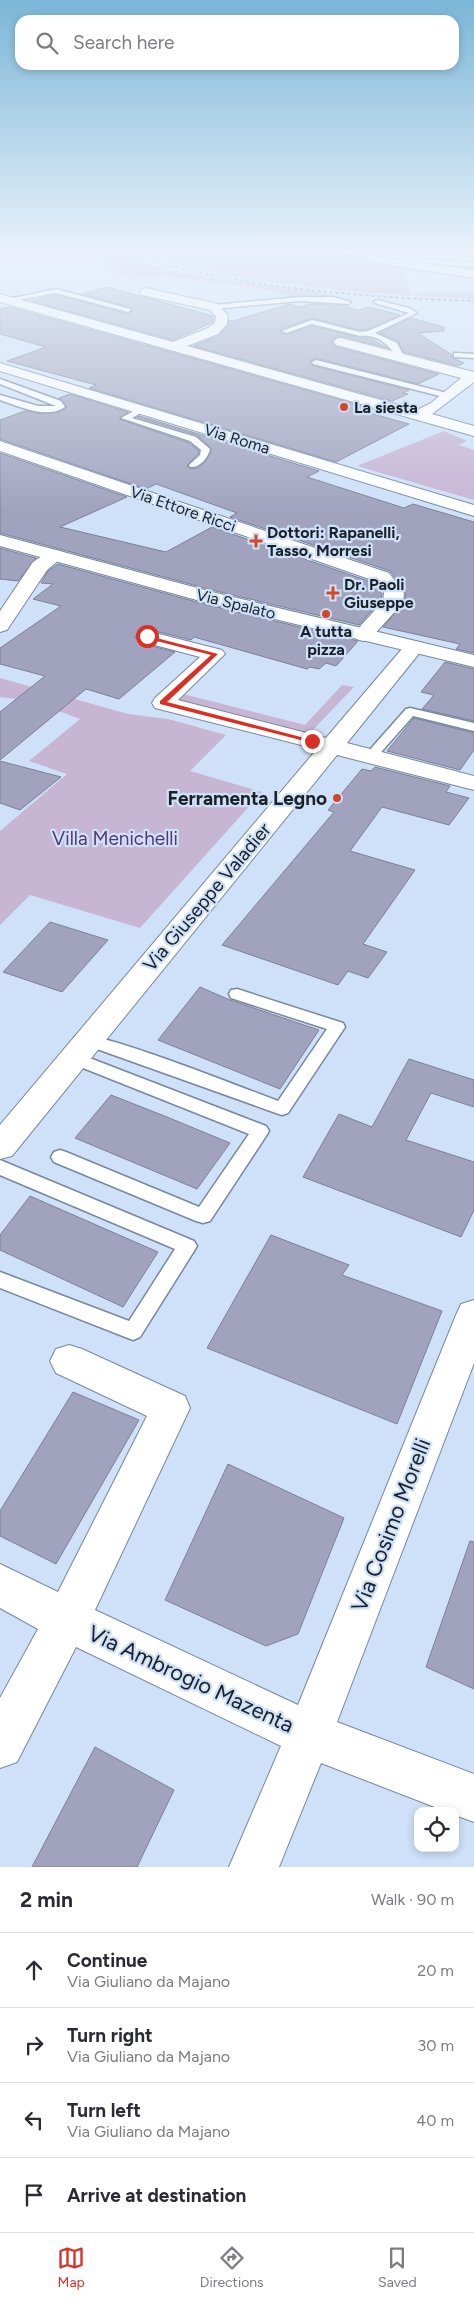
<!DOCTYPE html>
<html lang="en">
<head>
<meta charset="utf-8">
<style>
	:root { --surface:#fff; --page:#f7f7f7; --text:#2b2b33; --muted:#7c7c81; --line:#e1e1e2; --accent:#d93025 }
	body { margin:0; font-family:Figtree,sans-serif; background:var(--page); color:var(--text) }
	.controls { position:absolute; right:15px; bottom:15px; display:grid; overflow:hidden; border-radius:10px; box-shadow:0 2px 8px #0003 }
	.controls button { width:45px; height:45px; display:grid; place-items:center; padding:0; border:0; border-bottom:1px solid var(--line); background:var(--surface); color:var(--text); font:25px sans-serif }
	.stop { position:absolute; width:15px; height:15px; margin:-11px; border:4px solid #d93025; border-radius:50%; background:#fff }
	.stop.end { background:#d93025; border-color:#fff; box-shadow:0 1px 5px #0008 }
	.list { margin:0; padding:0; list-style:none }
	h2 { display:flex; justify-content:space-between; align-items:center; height:65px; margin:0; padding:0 20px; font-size:21px }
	h2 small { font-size:16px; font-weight:400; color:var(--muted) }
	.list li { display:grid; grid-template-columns:32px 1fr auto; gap:15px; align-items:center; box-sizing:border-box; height:75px; padding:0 20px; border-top:1px solid var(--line) }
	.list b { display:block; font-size:19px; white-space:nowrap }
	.list p { margin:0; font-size:16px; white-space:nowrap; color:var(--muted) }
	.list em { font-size:16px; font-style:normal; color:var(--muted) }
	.icon { flex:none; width:28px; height:28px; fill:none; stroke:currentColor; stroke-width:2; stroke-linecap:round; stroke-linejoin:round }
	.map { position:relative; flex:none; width:474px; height:1867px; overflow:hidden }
	.search { position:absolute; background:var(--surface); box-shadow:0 2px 8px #0003; left:15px; right:15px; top:15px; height:55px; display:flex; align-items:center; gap:12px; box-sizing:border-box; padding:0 18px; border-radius:15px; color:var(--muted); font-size:19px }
	.sheet { height:365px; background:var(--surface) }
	nav { display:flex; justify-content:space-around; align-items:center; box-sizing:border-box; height:70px; border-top:1px solid var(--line); background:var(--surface); font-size:14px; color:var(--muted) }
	nav a { display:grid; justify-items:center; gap:2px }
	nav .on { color:var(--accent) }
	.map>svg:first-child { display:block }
</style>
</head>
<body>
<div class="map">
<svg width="474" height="1867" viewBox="0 0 474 1867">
	<rect width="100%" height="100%" fill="#cee1f9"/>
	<g fill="#c7b5d4">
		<path d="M 78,250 L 106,250 L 166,269 L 218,279 L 326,293 L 336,298 L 291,297 L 269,290 L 165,276 L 128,278 Z"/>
		<path d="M 121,250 L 359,250 L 350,254 L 364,258 L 474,276 L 474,278 L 404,271 L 412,295 L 427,291 L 474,293 L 474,299 C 355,293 236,284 121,250 Z"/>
		<path d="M 444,431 L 467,441 L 459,445 L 474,450 L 474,500 L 357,466 Z"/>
		<path d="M 0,678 L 128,714 L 168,719 L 226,735 L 190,771 L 262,792 L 140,928 L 30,895 L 0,925 L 0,831 L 67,774 L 29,761 L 80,719 L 31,701 L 0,697 Z"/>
		<path d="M 342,685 L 354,687 L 309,734 L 173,698 L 179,693 L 305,725 Z"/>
	</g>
	<g fill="#a1a3be" stroke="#7d7f98">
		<path d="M 107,287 L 213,316 L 213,322 L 173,340 L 31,301 L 56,295 L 128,314 L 132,312 L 130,307 L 82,294 Z"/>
		<path d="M 289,304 L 299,307 L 311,304 L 340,305 L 358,310 L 369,307 L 400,315 L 368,329 L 360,330 L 312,318 L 281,329 L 280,332 L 287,335 L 312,326 L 360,338 L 372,339 L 387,348 L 341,336 L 334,338 L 332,343 L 336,347 L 439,374 L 418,384 L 316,358 L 310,361 L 313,366 L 409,390 L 403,393 L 408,394 L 392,401 L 193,346 L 219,336 L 228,325 L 229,320 L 233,321 Z"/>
		<path d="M 9,307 L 373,409 L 366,412 L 409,424 L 336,462 L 89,388 L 96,385 L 7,361 L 46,347 L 0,334 L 0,309 Z"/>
		<path d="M 411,318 L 444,327 L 444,331 L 418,333 L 452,355 L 453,358 L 464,363 L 458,366 L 404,352 L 398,341 L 379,333 Z"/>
		<path d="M 70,394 L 128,412 L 119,419 L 189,443 L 199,451 L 198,454 L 187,465 L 190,469 L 198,468 L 204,463 L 211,453 L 211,448 L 197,435 L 137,417 L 140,416 L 319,471 L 307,477 L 404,508 L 413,504 L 474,522 L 474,653 L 456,649 L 460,644 L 383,627 L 404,603 L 406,593 L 390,571 L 230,517 L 237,513 L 156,484 L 146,489 L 0,439 L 0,420 L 25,411 L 41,414 L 59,412 L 67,407 L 59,398 Z"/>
		<path d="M 0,453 L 127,497 L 60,527 L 166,552 L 212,527 L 374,583 L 382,594 L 381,600 L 359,625 L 216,591 L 0,533 Z"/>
		<path d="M 0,548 L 36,558 L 18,581 L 0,579 Z"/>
		<path d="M 58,564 L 204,604 L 358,641 L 336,666 L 326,663 L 319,669 L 310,667 L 307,669 L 194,637 L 191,640 L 147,629 L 139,631 L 135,637 L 140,643 L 175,652 L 119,699 L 86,689 L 0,760 L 0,712 L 45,676 L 0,664 L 0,648 L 61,606 L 33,599 L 53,584 L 41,583 L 48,571 Z"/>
		<path d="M 445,662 L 474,669 L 474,721 L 422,709 L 434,695 L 421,692 Z"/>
		<path d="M 414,718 L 474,733 L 474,750 L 460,770 L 387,751 Z"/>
		<path d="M 0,761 L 61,777 L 20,810 L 0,803 Z"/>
		<path d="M 375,767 L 450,786 L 446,792 L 469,798 L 449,825 L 382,807 L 350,851 L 415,870 L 363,944 L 387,952 L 368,978 L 348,971 L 338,985 L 222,945 L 334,812 L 328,810 L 362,769 L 371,771 Z"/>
		<path d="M 50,922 L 108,940 L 62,992 L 3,972 Z"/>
		<path d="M 200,987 L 230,1000 L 319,1030 L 280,1089 L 158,1040 Z"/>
		<path d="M 409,1059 L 474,1080 L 474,1107 L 431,1093 L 406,1140 L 474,1162 L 474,1210 L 461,1237 L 303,1177 L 339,1114 L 372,1127 Z"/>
		<path d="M 111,1095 L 167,1117 L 230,1143 L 197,1189 L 75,1138 Z"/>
		<path d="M 30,1196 L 158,1252 L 123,1307 L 0,1250 L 0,1235 Z"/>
		<path d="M 271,1235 L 349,1265 L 342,1275 L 442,1311 L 397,1424 L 207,1348 Z"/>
		<path d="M 73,1392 L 139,1420 L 56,1564 L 0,1536 L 0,1511 Z"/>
		<path d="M 228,1464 L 344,1518 L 298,1634 L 266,1646 L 165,1600 Z"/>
		<path d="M 470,1541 L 474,1542 L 474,1689 L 426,1667 Z"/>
		<path d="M 95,1747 L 174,1790 L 137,1867 L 32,1867 Z"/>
	</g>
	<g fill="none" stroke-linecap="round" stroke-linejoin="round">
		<defs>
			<g id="lane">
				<path d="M 322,250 L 342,250 L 362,254 L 359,256 Z"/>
				<path d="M 449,250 L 474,253 L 474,257 L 447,253 Z"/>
				<path d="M 425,259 L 474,263 L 474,267 L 423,262 Z"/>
				<path d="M 56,289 L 130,309 L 131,310 L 128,312 L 56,293 L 7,302 L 4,300 Z"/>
				<path d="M 300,297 L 333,297 L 351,302 L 348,304 L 300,301 L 214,309 L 211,307 L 214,305 Z"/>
				<path d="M 377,300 L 409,308 L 417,313 L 375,333 L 397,343 L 405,358 L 404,360 L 398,360 C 390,345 378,334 360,336 L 312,324 L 286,333 L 282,331 L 312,320 L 360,332 L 368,331 L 409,313 L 375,303 L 374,302 Z"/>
				<path d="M 457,353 L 474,354 L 474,358 L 454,357 L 454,353 Z"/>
				<path d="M 316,360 L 451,394 L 452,396 L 448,398 L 313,364 L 312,362 Z"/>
				<path d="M 0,379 L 61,401 L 65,407 C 47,420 18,406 0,400 L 0,395 L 38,406 L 56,406 L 0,384 Z"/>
				<path d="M 139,408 L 146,410 L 132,418 L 196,437 L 210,449 C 208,458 200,468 190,467 L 189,465 L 200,455 L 201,450 L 190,441 L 121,418 Z"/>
				<path d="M 410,708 L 474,723 L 474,731 L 413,716 L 375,759 L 367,759 L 365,756 L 367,753 L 406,709 Z"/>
				<path d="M 237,989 L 343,1023 L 345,1027 L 288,1113 L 282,1115 L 276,1113 L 83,1044 L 81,1040 L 83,1036 C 100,1031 251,1091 278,1101 L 327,1029 L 231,998 L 229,994 L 231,990 Z"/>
				<path d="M 74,1052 L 266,1126 L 269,1131 L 266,1136 L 210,1221 L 203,1223 L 196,1221 L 54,1162 L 51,1157 L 54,1152 L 60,1150 L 66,1152 L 199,1207 L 249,1134 L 68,1062 L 66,1058 L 68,1054 Z"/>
				<path d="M 0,1160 L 194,1241 L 197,1246 L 194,1251 L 140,1337 L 133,1340 L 0,1288 L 0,1272 L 129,1321 L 175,1249 L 0,1175 Z"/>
			</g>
			<g id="street">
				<path d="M 358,250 L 371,250 L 369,253 L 386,258 L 474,270 L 474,278 L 385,264 L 355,256 L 353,254 Z"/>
				<path d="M 146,288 L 218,304 L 228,316 L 227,324 L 218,334 L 187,346 L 417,410 L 431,403 L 461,378 L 336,345 L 334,342 L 336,339 L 341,338 L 474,372 L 474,382 L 432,414 L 474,426 L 474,436 L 0,302 L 0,294 L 173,342 L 208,328 L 215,323 L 216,316 L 210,310 L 142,295 L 140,292 L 142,289 Z"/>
				<path d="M 0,441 L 389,573 L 404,593 L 403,602 L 400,606 L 370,639 L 363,641 L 356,639 L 353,635 L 356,631 L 383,601 L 384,593 L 375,581 L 0,451 Z"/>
				<path d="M 55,550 L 62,552 L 64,556 L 47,570 L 7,630 L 0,632 L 0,611 L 33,562 L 48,552 Z"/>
				<path d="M 147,631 L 222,650 L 225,654 L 178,700 L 326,738 L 407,643 L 414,641 L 421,643 L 424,647 L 421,651 L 347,743 L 474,776 L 474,790 L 337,755 L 12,1156 L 0,1159 L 0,1125 L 317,749 L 155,708 L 152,703 L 155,698 L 200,657 L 140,641 L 137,637 L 140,633 Z"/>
				<path d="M 474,1300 L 474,1363 L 337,1722 L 474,1774 L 474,1822 L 455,1815 L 455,1811 L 445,1811 L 321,1763 L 279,1867 L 229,1867 L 281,1746 L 76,1647 L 17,1762 L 0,1768 L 0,1698 L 38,1629 L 0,1608 L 0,1564 L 58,1592 L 147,1416 L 56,1373 L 50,1361 L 56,1349 L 69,1345 L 82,1349 L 185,1396 L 190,1408 L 95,1610 L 298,1705 L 456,1315 L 461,1304 Z"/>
			</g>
			<g id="secondary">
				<path d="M 0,363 L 474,505 L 474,516 L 0,371 Z"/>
				<path d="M 0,535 L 216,593 L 474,655 L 474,667 L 204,602 L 0,546 Z"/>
			</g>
		</defs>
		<use href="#lane" stroke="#77889e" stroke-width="3"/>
		<use href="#street" stroke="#77889e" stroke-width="2"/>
		<use href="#secondary" stroke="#77889e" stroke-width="2"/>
		<use href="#lane" fill="#fff" fill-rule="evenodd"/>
		<use href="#street" fill="#fff" fill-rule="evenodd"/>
		<use href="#secondary" fill="#fff" fill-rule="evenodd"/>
		<path stroke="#748191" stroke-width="2" stroke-dasharray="3 3" stroke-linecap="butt" d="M 112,250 C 230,287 351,297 474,301"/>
	</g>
	<linearGradient id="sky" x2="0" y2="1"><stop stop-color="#7bb6d7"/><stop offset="0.49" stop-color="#e9f2fc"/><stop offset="1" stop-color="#e9f2fc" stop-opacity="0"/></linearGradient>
	<rect width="474" height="512" fill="url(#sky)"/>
	<path fill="#d93025" d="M 145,635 L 218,654 L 167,702 L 316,741 L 312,743 L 160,704 L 160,701 L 211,655 L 145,638 Z"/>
	<g fill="#d24729" stroke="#cee1f9" stroke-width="2">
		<circle cx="344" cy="407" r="5"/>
		<path d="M253.5 533.5h5v5h5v5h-5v5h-5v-5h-5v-5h5z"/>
		<path d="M330.5 585.5h5v5h5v5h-5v5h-5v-5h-5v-5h5z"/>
		<circle cx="326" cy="614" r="5"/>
		<circle cx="337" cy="798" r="5"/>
	</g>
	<g text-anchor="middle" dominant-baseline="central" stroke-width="4.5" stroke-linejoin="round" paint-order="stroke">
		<g font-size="16" font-weight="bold" fill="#192028" stroke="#cee1f9" text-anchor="start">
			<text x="354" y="407">La siesta</text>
			<text x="267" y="532">Dottori: Rapanelli,<tspan x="267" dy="18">Tasso, Morresi</tspan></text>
			<text x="344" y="584">Dr. Paoli<tspan x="344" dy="18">Giuseppe</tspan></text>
			<text x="326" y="631" text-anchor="middle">A tutta<tspan x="326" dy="18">pizza</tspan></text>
		</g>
		<g font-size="16" fill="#192028" stroke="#cee1f9">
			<text transform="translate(237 439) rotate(17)">Via Roma</text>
			<text transform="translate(183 509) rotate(19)">Via Ettore Ricci</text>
			<text transform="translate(236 604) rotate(14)">Via Spalato</text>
		</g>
		<g font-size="19" font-weight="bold" fill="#192028" stroke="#cee1f9" text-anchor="end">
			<text x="327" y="798">Ferramenta Legno</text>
		</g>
		<g font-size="19" fill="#57366d" stroke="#cee1f9">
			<text x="115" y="838">Villa Menichelli</text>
		</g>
		<g font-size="19" fill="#192028" stroke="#cee1f9">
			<text transform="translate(207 897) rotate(-50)">Via Giuseppe Valadier</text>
		</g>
		<g font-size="22" fill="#192028" stroke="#cee1f9">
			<text transform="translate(391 1525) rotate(-69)">Via Cosimo Morelli</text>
			<text transform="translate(191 1679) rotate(25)">Via Ambrogio Mazenta</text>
		</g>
	</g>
</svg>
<div class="controls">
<button><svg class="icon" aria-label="locate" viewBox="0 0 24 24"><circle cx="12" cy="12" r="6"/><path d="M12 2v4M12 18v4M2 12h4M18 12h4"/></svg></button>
</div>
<div class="stop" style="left:147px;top:636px"></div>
<div class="stop end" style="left:312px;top:741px"></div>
<div class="search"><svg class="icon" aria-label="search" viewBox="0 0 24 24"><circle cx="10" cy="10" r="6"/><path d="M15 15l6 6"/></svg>Search here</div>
</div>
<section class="sheet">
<h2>2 min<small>Walk · 90 m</small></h2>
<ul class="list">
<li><svg class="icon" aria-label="ahead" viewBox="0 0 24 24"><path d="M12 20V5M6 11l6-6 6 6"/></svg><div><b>Continue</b><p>Via Giuliano da Majano</p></div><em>20 m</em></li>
<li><svg class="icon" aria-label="right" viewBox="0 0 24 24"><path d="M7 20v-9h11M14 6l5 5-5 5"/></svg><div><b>Turn right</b><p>Via Giuliano da Majano</p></div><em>30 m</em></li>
<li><svg class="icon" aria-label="left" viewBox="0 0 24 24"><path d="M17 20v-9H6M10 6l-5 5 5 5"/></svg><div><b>Turn left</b><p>Via Giuliano da Majano</p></div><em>40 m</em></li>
<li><svg class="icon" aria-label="arrive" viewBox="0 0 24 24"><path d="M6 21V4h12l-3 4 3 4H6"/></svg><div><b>Arrive at destination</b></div></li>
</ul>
</section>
<nav>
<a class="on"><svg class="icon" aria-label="map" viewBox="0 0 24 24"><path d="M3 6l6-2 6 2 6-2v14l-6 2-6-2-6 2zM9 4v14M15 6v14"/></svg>Map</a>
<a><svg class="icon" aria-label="directions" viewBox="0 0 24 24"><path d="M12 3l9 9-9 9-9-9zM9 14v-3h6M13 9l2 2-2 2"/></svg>Directions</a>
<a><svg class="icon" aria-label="saved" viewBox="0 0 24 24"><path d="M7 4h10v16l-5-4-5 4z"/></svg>Saved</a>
</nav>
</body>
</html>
